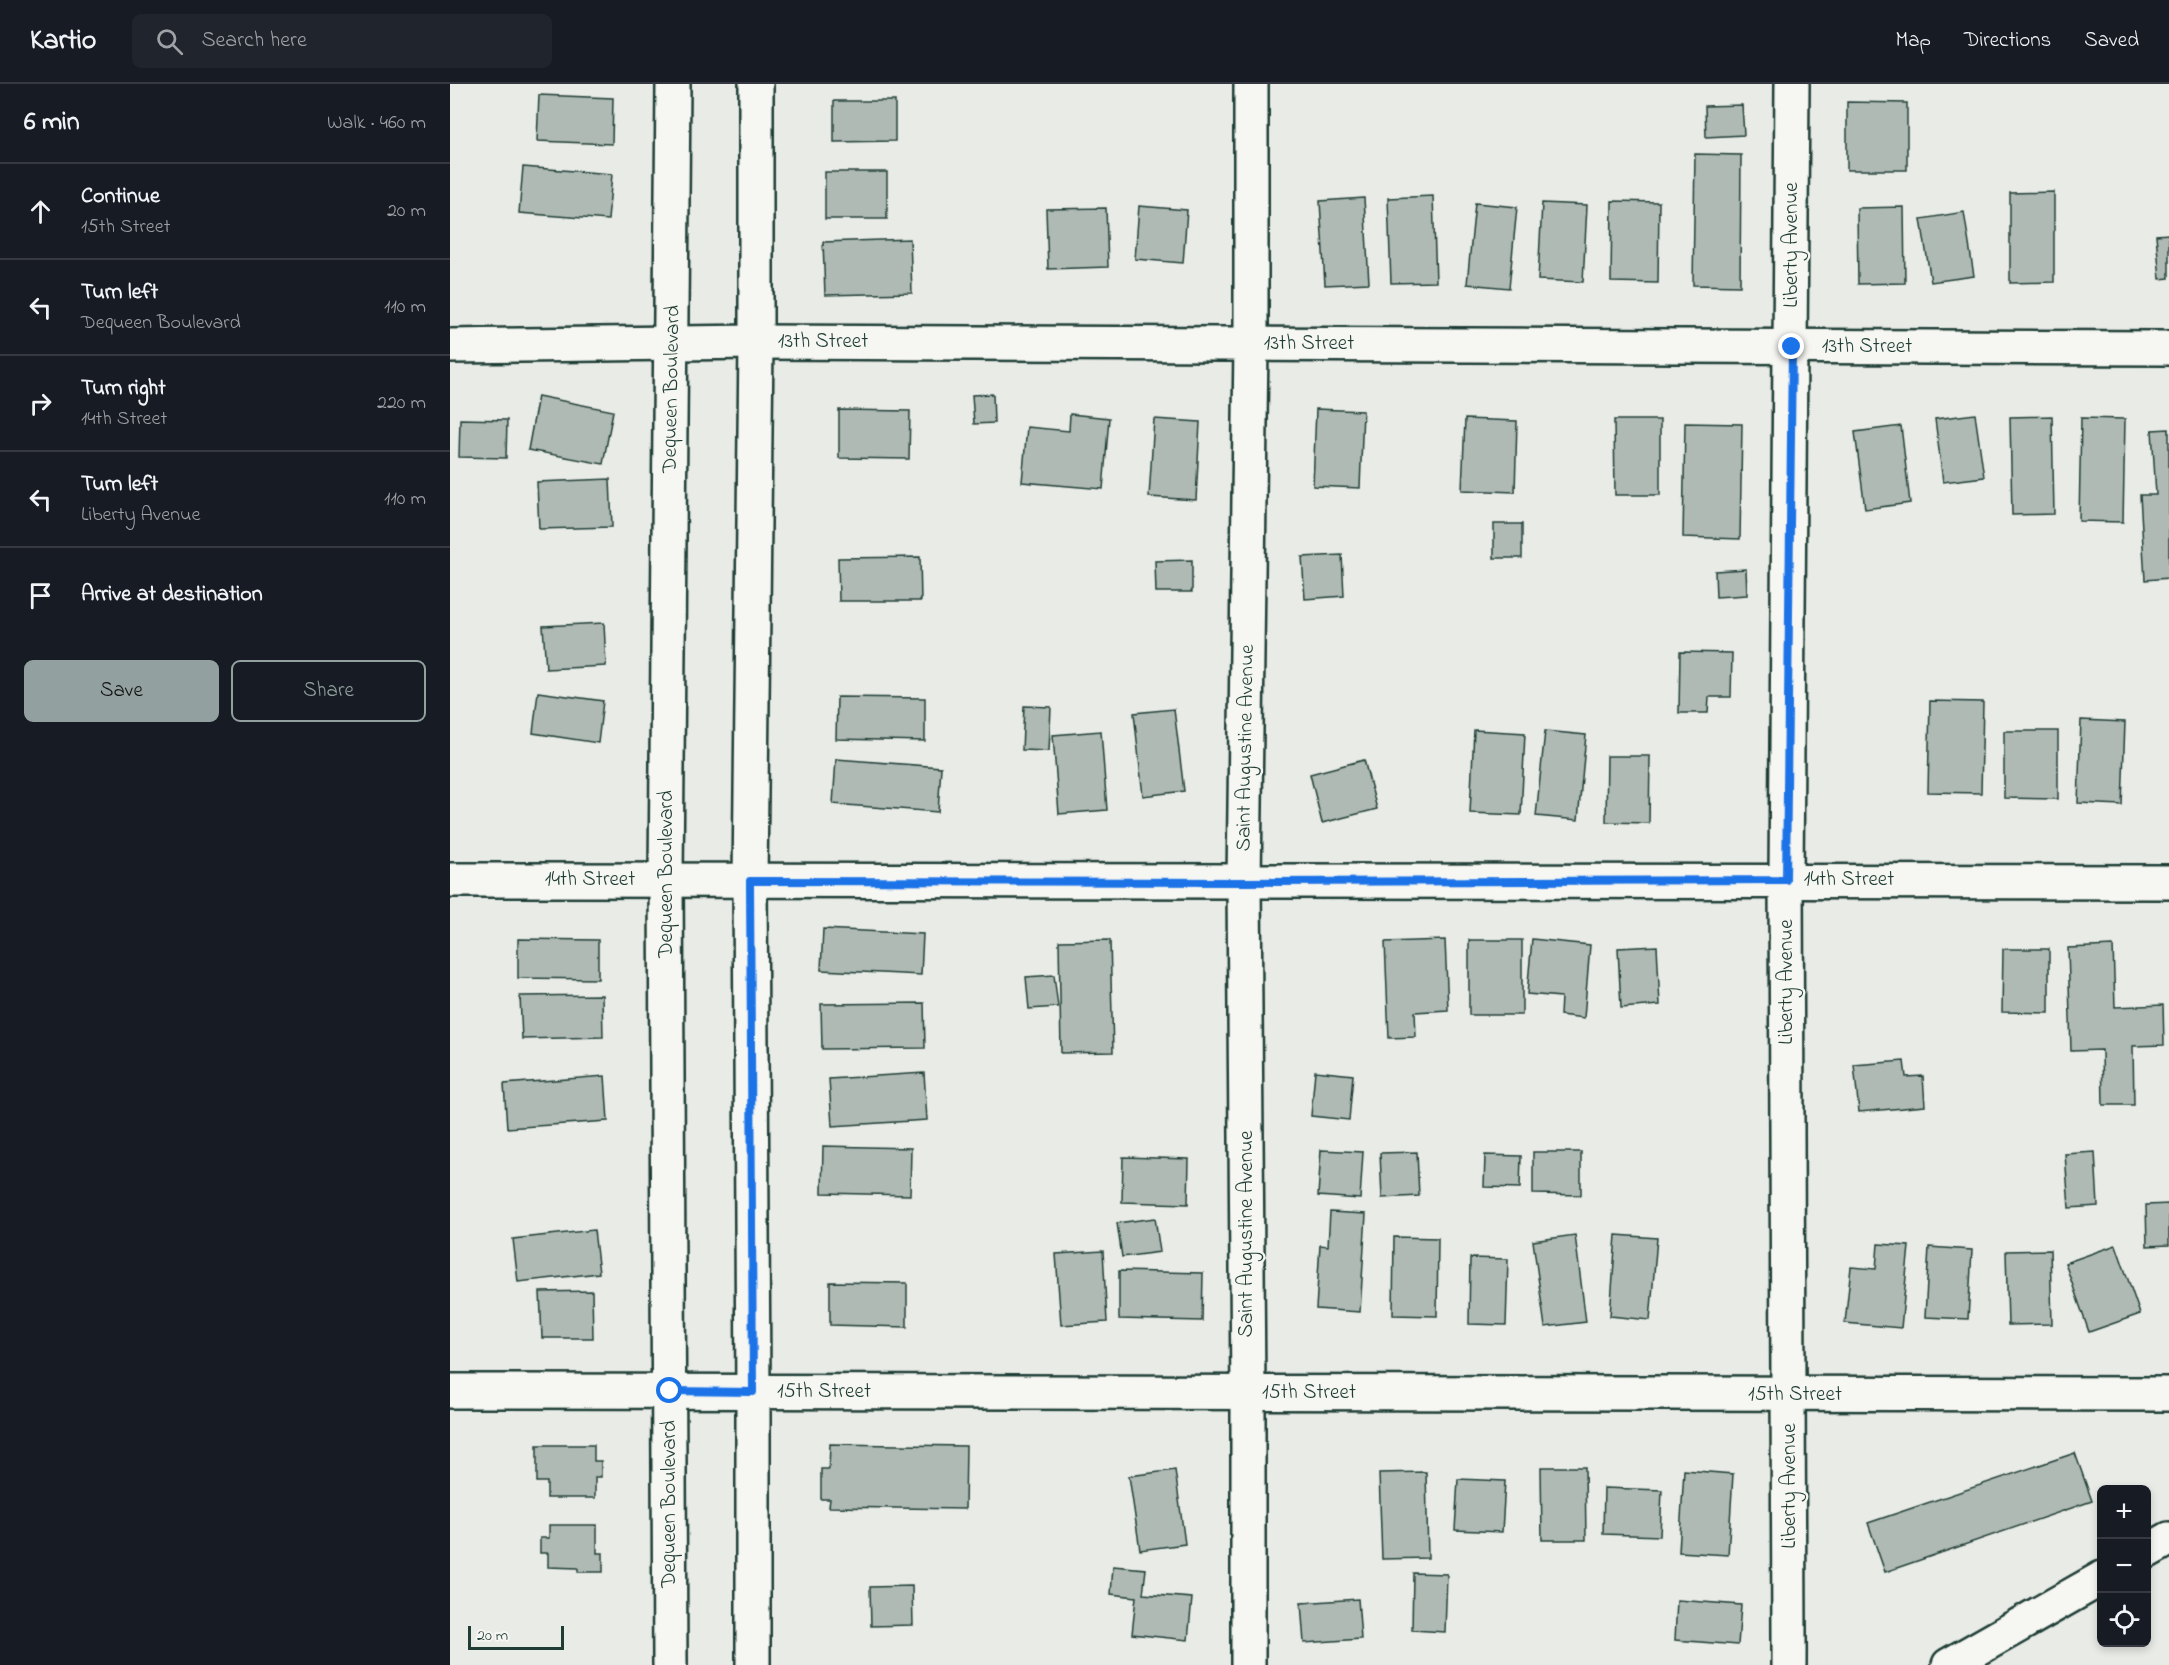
<!DOCTYPE html>
<html lang="en">
<head>
<meta charset="utf-8">
<style>
	:root { --surface:#171b24; --page:#20242c; --text:#f1f3f6; --muted:#9ea1a6; --line:#363941; --accent:#92a19f }
	body { margin:0; font-family:"Indie Flower",sans-serif; background:var(--page); color:var(--text) }
	.controls { position:absolute; right:18px; bottom:18px; display:grid; overflow:hidden; border-radius:9px; box-shadow:0 3px 9px #0003 }
	.controls button { width:54px; height:54px; display:grid; place-items:center; padding:0; border:0; border-bottom:2px solid var(--line); background:var(--surface); color:var(--text); font:30px sans-serif }
	.scale { position:absolute; left:18px; bottom:15px; width:96px; box-sizing:border-box; padding-left:6px; border:3px solid #1f3d34; border-top:0; font-size:16px; line-height:21px; white-space:nowrap; color:#1f3d34; -webkit-text-stroke:4px #f6f6f2; paint-order:stroke }
	.stop { position:absolute; width:18px; height:18px; margin:-14px; border:4px solid #1a73e8; border-radius:50%; background:#fff }
	.stop.end { background:#1a73e8; border-color:#fff; box-shadow:0 2px 6px #0008 }
	.list { margin:0; padding:0; list-style:none }
	h2 { display:flex; justify-content:space-between; align-items:center; height:78px; margin:0; padding:0 24px; font-size:26px }
	h2 small { font-size:20px; font-weight:400; color:var(--muted) }
	.list li { display:grid; grid-template-columns:39px 1fr auto; gap:18px; align-items:center; box-sizing:border-box; height:96px; padding:0 24px; border-top:2px solid var(--line) }
	.list b { display:block; font-size:22px; white-space:nowrap }
	.list p { margin:0; font-size:20px; white-space:nowrap; color:var(--muted) }
	.list em { font-size:20px; font-style:normal; color:var(--muted) }
	.actions { display:flex; gap:12px; padding:18px 24px }
	.actions a { flex:1; padding:14px 0; border:2px solid var(--accent); border-radius:9px; text-align:center; font-size:21px; color:var(--accent) }
	.actions .main { background:var(--accent); color:#111 }
	.icon { flex:none; width:33px; height:33px; fill:none; stroke:currentColor; stroke-width:2; stroke-linecap:round; stroke-linejoin:round }
	.map { position:relative; flex:none; width:1719px; height:1581px; overflow:hidden }
	header { display:flex; align-items:center; gap:36px; box-sizing:border-box; height:84px; padding:0 30px; background:var(--surface); border-bottom:2px solid var(--line) }
	header strong { font-size:28px }
	nav { display:flex; gap:33px; margin-inline-start:auto; font-size:21px }
	.search { width:420px; height:54px; background:var(--page); display:flex; align-items:center; gap:15px; box-sizing:border-box; padding:0 21px; border-radius:9px; color:var(--muted); font-size:22px }
	main { display:flex }
	aside { flex:1; background:var(--surface) }
	.map>svg:first-child { display:block }
</style>
</head>
<body>
<header>
<strong>Kartio</strong>
<div class="search"><svg class="icon" aria-label="search" viewBox="0 0 24 24"><circle cx="10" cy="10" r="6"/><path d="M15 15l6 6"/></svg>Search here</div>
<nav><a>Map</a><a>Directions</a><a>Saved</a></nav>
</header>
<main>
<aside>
<h2>6 min<small>Walk · 460 m</small></h2>
<ul class="list">
<li><svg class="icon" aria-label="ahead" viewBox="0 0 24 24"><path d="M12 20V5M6 11l6-6 6 6"/></svg><div><b>Continue</b><p>15th Street</p></div><em>20 m</em></li>
<li><svg class="icon" aria-label="left" viewBox="0 0 24 24"><path d="M17 20v-9H6M10 6l-5 5 5 5"/></svg><div><b>Turn left</b><p>Dequeen Boulevard</p></div><em>110 m</em></li>
<li><svg class="icon" aria-label="right" viewBox="0 0 24 24"><path d="M7 20v-9h11M14 6l5 5-5 5"/></svg><div><b>Turn right</b><p>14th Street</p></div><em>220 m</em></li>
<li><svg class="icon" aria-label="left" viewBox="0 0 24 24"><path d="M17 20v-9H6M10 6l-5 5 5 5"/></svg><div><b>Turn left</b><p>Liberty Avenue</p></div><em>110 m</em></li>
<li><svg class="icon" aria-label="arrive" viewBox="0 0 24 24"><path d="M6 21V4h12l-3 4 3 4H6"/></svg><div><b>Arrive at destination</b></div></li>
</ul>
<div class="actions"><a class="main">Save</a><a>Share</a></div>
</aside>
<div class="map">
<svg width="1719" height="1581" viewBox="0 0 1719 1581">
	<rect width="100%" height="100%" fill="#e9ebe7"/>
	<filter id="ink" filterUnits="userSpaceOnUse"><feTurbulence type="fractalNoise" baseFrequency=".0167" numOctaves="2"/><feDisplacementMap in="SourceGraphic" scale="12" xChannelSelector="R" yChannelSelector="G"/><feConvolveMatrix kernelMatrix="1 2 1 2 8 2 1 2 1" color-interpolation-filters="sRGB"/></filter>
	<g filter="url(#ink)">
		<g fill="#b0bab5" stroke="#1f3d34" stroke-width="1.5">
			<path d="M 89,11 L 163,14 L 162,60 L 87,57 Z"/>
			<path d="M 384,17 L 445,17 L 445,57 L 384,58 Z"/>
			<path d="M 1397,18 L 1457,19 L 1457,86 L 1397,86 Z"/>
			<path d="M 1292,21 L 1294,51 L 1256,53 L 1255,22 Z"/>
			<path d="M 1245,70 L 1291,71 L 1290,202 L 1243,201 Z"/>
			<path d="M 73,83 L 162,90 L 158,136 L 69,129 Z"/>
			<rect x="375" y="88" width="62" height="47"/>
			<path d="M 1604,108 L 1604,198 L 1560,199 L 1560,109 Z"/>
			<path d="M 983,112 L 986,198 L 941,199 L 938,114 Z"/>
			<path d="M 914,114 L 919,199 L 875,201 L 870,117 Z"/>
			<path d="M 1162,117 L 1209,118 L 1208,199 L 1161,198 Z"/>
			<path d="M 1025,119 L 1067,123 L 1059,204 L 1017,200 Z"/>
			<path d="M 1092,119 L 1137,121 L 1133,198 L 1088,196 Z"/>
			<path d="M 689,122 L 737,126 L 733,179 L 685,175 Z"/>
			<path d="M 1454,123 L 1455,199 L 1408,200 L 1407,124 Z"/>
			<path d="M 656,124 L 658,183 L 598,185 L 596,125 Z"/>
			<path d="M 1514,128 L 1524,192 L 1481,198 L 1471,135 Z"/>
			<path d="M 1719,150 L 1719,194 L 1710,195 L 1706,151 Z"/>
			<path d="M 460,155 L 462,209 L 375,211 L 373,158 Z"/>
			<path d="M 543,310 L 544,339 L 524,340 L 522,311 Z"/>
			<path d="M 88,312 L 163,327 L 153,380 L 78,366 Z"/>
			<path d="M 866,325 L 913,327 L 910,404 L 863,402 Z"/>
			<path d="M 389,326 L 460,327 L 459,375 L 389,374 Z"/>
			<path d="M 620,330 L 659,334 L 653,405 L 572,398 L 577,343 L 619,347 Z"/>
			<path d="M 1525,330 L 1534,393 L 1493,398 L 1485,335 Z"/>
			<path d="M 1602,332 L 1604,430 L 1562,431 L 1560,333 Z"/>
			<path d="M 1631,334 L 1675,335 L 1673,438 L 1629,437 Z"/>
			<path d="M 10,335 L 57,336 L 56,374 L 9,373 Z"/>
			<path d="M 704,335 L 750,338 L 746,416 L 699,413 Z"/>
			<path d="M 1015,335 L 1067,337 L 1065,408 L 1012,406 Z"/>
			<path d="M 1164,336 L 1210,336 L 1210,411 L 1165,411 Z"/>
			<path d="M 1235,339 L 1292,340 L 1290,455 L 1233,453 Z"/>
			<path d="M 1451,342 L 1460,419 L 1415,425 L 1405,348 Z"/>
			<path d="M 1719,345 L 1719,494 L 1695,496 L 1690,411 L 1706,411 L 1702,346 Z"/>
			<path d="M 160,395 L 162,443 L 89,445 L 87,398 Z"/>
			<rect x="1044" y="440" width="28" height="34"/>
			<path d="M 892,471 L 894,512 L 855,515 L 852,473 Z"/>
			<path d="M 470,473 L 471,517 L 389,517 L 388,474 Z"/>
			<path d="M 742,476 L 742,508 L 706,508 L 705,477 Z"/>
			<path d="M 1296,485 L 1297,511 L 1266,513 L 1265,487 Z"/>
			<path d="M 154,539 L 156,582 L 96,585 L 93,542 Z"/>
			<path d="M 1230,568 L 1282,569 L 1281,613 L 1259,613 L 1258,629 L 1229,629 Z"/>
			<path d="M 88,608 L 153,617 L 148,659 L 83,649 Z"/>
			<path d="M 387,613 L 475,614 L 475,657 L 386,655 Z"/>
			<path d="M 1480,617 L 1533,618 L 1531,709 L 1478,708 Z"/>
			<path d="M 574,622 L 601,623 L 599,667 L 572,666 Z"/>
			<path d="M 724,625 L 734,707 L 693,712 L 684,629 Z"/>
			<path d="M 1631,636 L 1675,638 L 1672,721 L 1628,719 Z"/>
			<path d="M 1024,646 L 1075,649 L 1071,731 L 1020,729 Z"/>
			<path d="M 651,647 L 657,726 L 609,730 L 603,651 Z"/>
			<path d="M 1095,647 L 1136,651 L 1128,736 L 1086,732 Z"/>
			<path d="M 1554,647 L 1608,647 L 1608,715 L 1554,714 Z"/>
			<path d="M 1157,672 L 1200,672 L 1199,739 L 1156,738 Z"/>
			<path d="M 386,675 L 491,683 L 488,728 L 383,720 Z"/>
			<path d="M 914,676 L 927,725 L 872,739 L 860,690 Z"/>
			<path d="M 373,845 L 473,850 L 471,891 L 371,886 Z"/>
			<path d="M 68,855 L 148,856 L 148,895 L 68,894 Z"/>
			<path d="M 1082,855 L 1140,861 L 1134,934 L 1110,931 L 1111,913 L 1077,910 Z"/>
			<path d="M 660,856 L 663,968 L 611,969 L 609,857 Z"/>
			<path d="M 995,856 L 998,926 L 965,928 L 966,953 L 939,954 L 935,858 Z"/>
			<rect x="1019" y="856" width="53" height="75"/>
			<path d="M 1207,862 L 1210,921 L 1171,924 L 1168,864 Z"/>
			<path d="M 1663,862 L 1665,923 L 1713,921 L 1714,961 L 1683,962 L 1684,1021 L 1653,1021 L 1652,966 L 1621,967 L 1618,864 Z"/>
			<path d="M 1553,865 L 1599,865 L 1599,929 L 1552,928 Z"/>
			<path d="M 604,891 L 608,923 L 579,925 L 576,893 Z"/>
			<path d="M 152,911 L 153,953 L 72,955 L 70,912 Z"/>
			<path d="M 474,919 L 475,964 L 372,965 L 371,920 Z"/>
			<path d="M 1454,977 L 1456,993 L 1473,992 L 1475,1022 L 1409,1028 L 1404,981 Z"/>
			<path d="M 865,987 L 903,991 L 899,1036 L 861,1032 Z"/>
			<path d="M 474,989 L 477,1036 L 382,1042 L 379,995 Z"/>
			<path d="M 155,992 L 158,1037 L 57,1044 L 54,1000 Z"/>
			<path d="M 373,1062 L 461,1064 L 460,1111 L 372,1109 Z"/>
			<path d="M 871,1066 L 913,1068 L 910,1115 L 868,1112 Z"/>
			<path d="M 967,1068 L 969,1112 L 932,1114 L 930,1069 Z"/>
			<path d="M 1083,1068 L 1131,1068 L 1131,1111 L 1083,1110 Z"/>
			<path d="M 1645,1068 L 1648,1122 L 1619,1124 L 1615,1070 Z"/>
			<path d="M 1035,1071 L 1071,1072 L 1070,1104 L 1034,1103 Z"/>
			<path d="M 673,1073 L 739,1075 L 738,1120 L 672,1118 Z"/>
			<path d="M 1719,1120 L 1719,1161 L 1697,1162 L 1696,1121 Z"/>
			<path d="M 880,1128 L 916,1130 L 910,1228 L 866,1225 L 870,1161 L 878,1162 Z"/>
			<path d="M 705,1134 L 710,1168 L 672,1173 L 667,1139 Z"/>
			<path d="M 144,1146 L 149,1189 L 68,1198 L 63,1155 Z"/>
			<path d="M 1125,1151 L 1136,1238 L 1095,1243 L 1083,1157 Z"/>
			<path d="M 1166,1151 L 1207,1154 L 1200,1236 L 1160,1232 Z"/>
			<path d="M 944,1153 L 988,1154 L 987,1232 L 943,1231 Z"/>
			<path d="M 1428,1160 L 1459,1162 L 1451,1244 L 1395,1239 L 1401,1183 L 1426,1185 Z"/>
			<path d="M 1666,1161 L 1690,1230 L 1639,1248 L 1615,1179 Z"/>
			<path d="M 1479,1163 L 1522,1166 L 1518,1235 L 1475,1233 Z"/>
			<path d="M 1600,1166 L 1602,1240 L 1558,1241 L 1556,1167 Z"/>
			<path d="M 653,1167 L 657,1238 L 611,1241 L 606,1170 Z"/>
			<path d="M 1020,1174 L 1058,1175 L 1056,1241 L 1019,1240 Z"/>
			<path d="M 669,1187 L 753,1189 L 752,1237 L 669,1235 Z"/>
			<path d="M 380,1198 L 457,1199 L 457,1243 L 380,1241 Z"/>
			<path d="M 142,1207 L 143,1254 L 92,1254 L 90,1208 Z"/>
			<path d="M 380,1360 L 516,1362 L 515,1425 L 379,1423 L 380,1415 L 371,1415 L 371,1385 L 379,1385 Z"/>
			<path d="M 87,1361 L 144,1361 L 144,1377 L 151,1377 L 151,1393 L 145,1393 L 145,1414 L 97,1414 L 97,1398 L 87,1398 Z"/>
			<path d="M 1625,1369 L 1642,1417 L 1435,1488 L 1418,1439 Z"/>
			<path d="M 1091,1383 L 1135,1383 L 1136,1456 L 1092,1456 Z"/>
			<path d="M 725,1386 L 735,1460 L 690,1466 L 679,1392 Z"/>
			<path d="M 1234,1386 L 1283,1390 L 1278,1471 L 1229,1468 Z"/>
			<path d="M 976,1388 L 978,1474 L 932,1475 L 929,1389 Z"/>
			<path d="M 1008,1395 L 1055,1397 L 1052,1448 L 1005,1446 Z"/>
			<path d="M 1154,1404 L 1212,1406 L 1210,1452 L 1153,1450 Z"/>
			<path d="M 99,1441 L 147,1441 L 147,1469 L 153,1469 L 153,1488 L 128,1488 L 128,1484 L 98,1483 L 98,1469 L 90,1469 L 90,1454 L 99,1454 Z"/>
			<path d="M 663,1482 L 696,1485 L 693,1510 L 742,1514 L 738,1556 L 682,1550 L 686,1513 L 661,1510 Z"/>
			<path d="M 963,1489 L 997,1490 L 995,1548 L 962,1546 Z"/>
			<path d="M 462,1502 L 463,1541 L 421,1542 L 420,1503 Z"/>
			<path d="M 908,1515 L 911,1555 L 854,1559 L 851,1519 Z"/>
			<path d="M 1227,1516 L 1291,1521 L 1288,1561 L 1225,1556 Z"/>
		</g>
		<g fill="none" stroke-linecap="round" stroke-linejoin="round">
			<defs>
				<g id="minor">
					<path d="M 0,262 L 306,258 L 1719,264"/>
					<path d="M 0,796 L 1719,798"/>
					<path d="M 0,1307 L 1719,1310"/>
					<path d="M 1696,1468 L 1719,1455"/>
					<path d="M 220,1581 C 220,1319 215,1057 216,794 C 217,530 223,265 223,0"/>
					<path d="M 303,1581 L 303,1308 L 300,797 L 306,258 L 306,0"/>
					<path d="M 798,1581 L 798,1309 L 794,798 L 801,260 L 801,0"/>
					<path d="M 1339,1581 C 1340,1319 1335,1057 1336,794 C 1337,530 1342,265 1342,0"/>
					<path d="M 1499,1581 L 1652,1494"/>
				</g>
			</defs>
			<use href="#minor" stroke="#1f3d34" stroke-width="38"/>
			<use href="#minor" stroke="#f6f6f2" stroke-width="33"/>
		</g>
	</g>
	<g fill="none" stroke-linecap="round" stroke-linejoin="round" filter="url(#ink)">
		<path stroke="#1a73e8" stroke-width="8" d="M 220,1307 L 303,1308 L 300,797 L 794,798 L 1336,796 L 1342,263"/>
	</g>
	<g text-anchor="middle" dominant-baseline="central" stroke-width="4.5" stroke-linejoin="round" paint-order="stroke">
		<g font-size="21" fill="#1f3d34" stroke="#f6f6f2">
			<text transform="translate(1342 161) rotate(-90)">Liberty Avenue</text>
			<text x="373" y="258">13th Street</text>
			<text x="859" y="260">13th Street</text>
			<text x="1417" y="263">13th Street</text>
			<text transform="translate(222 305) rotate(-89)">Dequeen Boulevard</text>
			<text transform="translate(796 664) rotate(-89)">Saint Augustine Avenue</text>
			<text transform="translate(217 790) rotate(-90)">Dequeen Boulevard</text>
			<text x="140" y="796">14th Street</text>
			<text x="1399" y="796">14th Street</text>
			<text transform="translate(1337 898) rotate(-90)">Liberty Avenue</text>
			<text transform="translate(797 1150) rotate(-90)">Saint Augustine Avenue</text>
			<text x="374" y="1308">15th Street</text>
			<text x="859" y="1309">15th Street</text>
			<text x="1345" y="1311">15th Street</text>
			<text transform="translate(1340 1402) rotate(-90)">Liberty Avenue</text>
			<text transform="translate(220 1420) rotate(-90)">Dequeen Boulevard</text>
		</g>
	</g>
</svg>
<div class="controls">
<button>+</button>
<button>−</button>
<button><svg class="icon" aria-label="locate" viewBox="0 0 24 24"><circle cx="12" cy="12" r="6"/><path d="M12 2v4M12 18v4M2 12h4M18 12h4"/></svg></button>
</div>
<div class="scale">20 m</div>
<div class="stop" style="left:220px;top:1307px"></div>
<div class="stop end" style="left:1342px;top:263px"></div>
</div>
</main>
</body>
</html>
